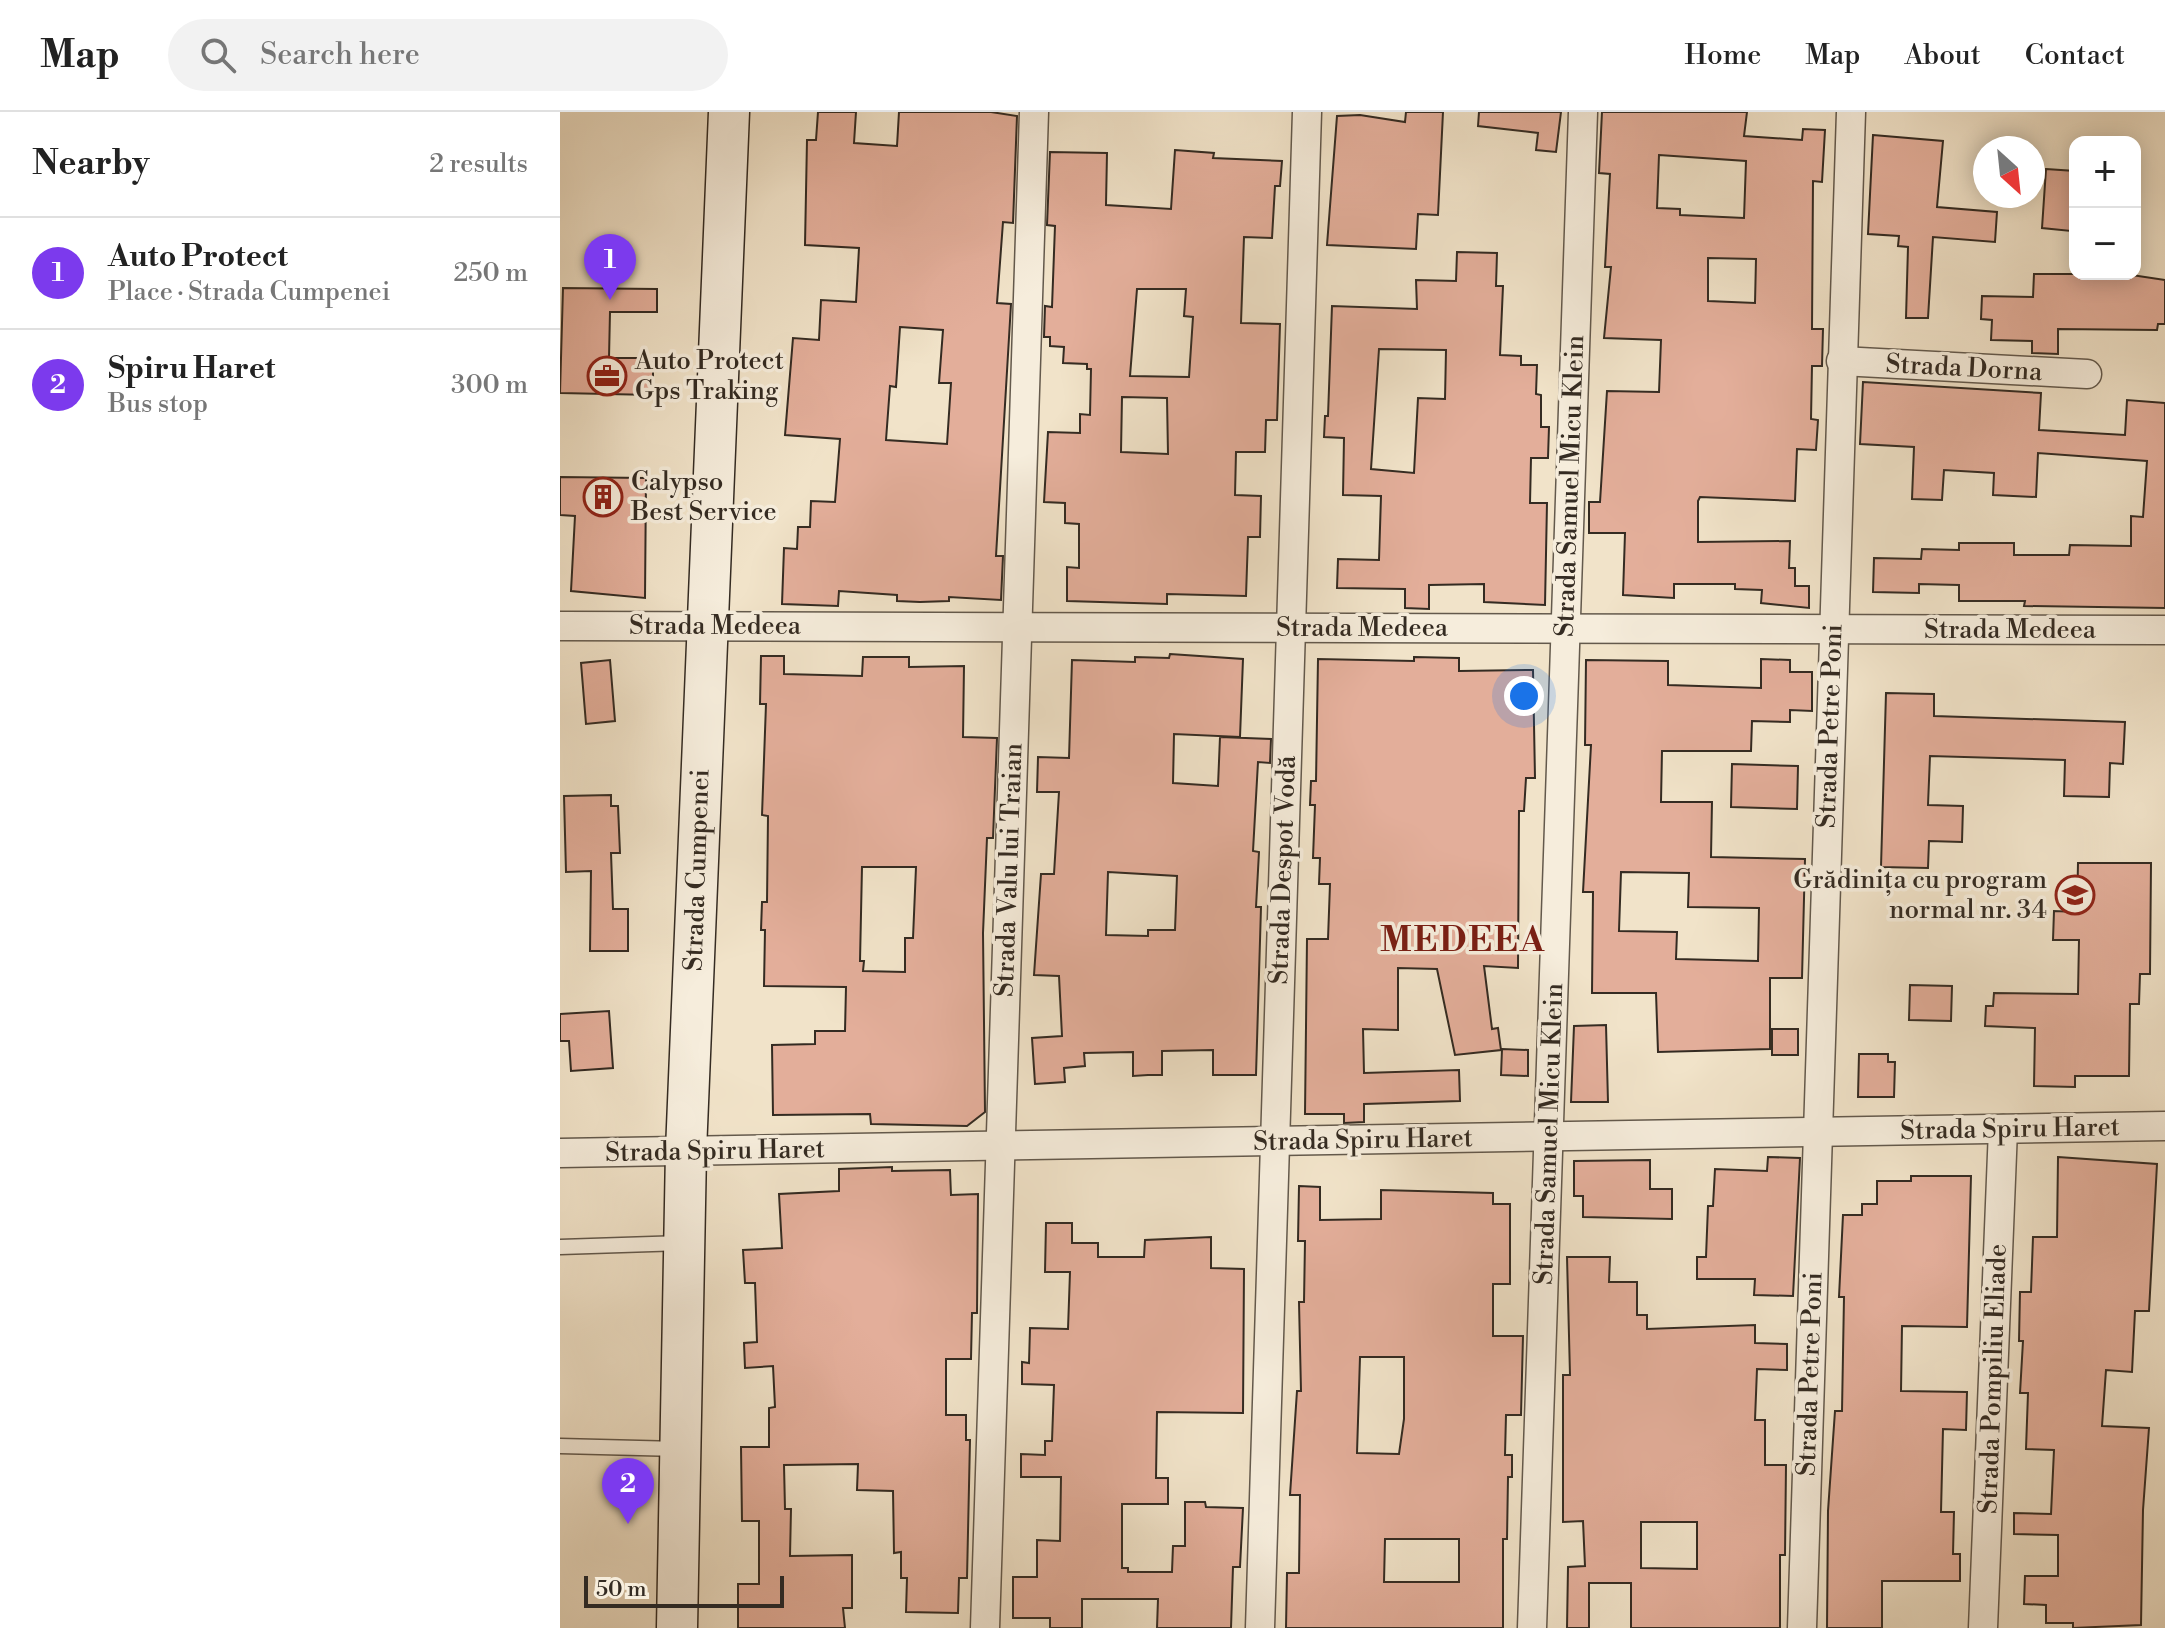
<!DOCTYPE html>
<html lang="en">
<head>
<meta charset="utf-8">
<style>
	:root { --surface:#fff; --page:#f2f2f2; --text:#222; --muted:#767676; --line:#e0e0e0; --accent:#7c3aed }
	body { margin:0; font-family:"Libre Bodoni",serif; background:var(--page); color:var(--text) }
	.controls { position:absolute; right:24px; top:24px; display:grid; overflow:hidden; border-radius:16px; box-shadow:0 4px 20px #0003 }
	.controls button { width:72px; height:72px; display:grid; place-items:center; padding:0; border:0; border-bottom:2px solid var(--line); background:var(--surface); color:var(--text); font:40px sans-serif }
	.compass { position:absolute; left:1413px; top:24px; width:72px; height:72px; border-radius:50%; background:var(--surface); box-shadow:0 4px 20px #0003; rotate:153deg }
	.scale { position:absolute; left:24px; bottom:20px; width:200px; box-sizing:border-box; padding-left:8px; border:4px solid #342b22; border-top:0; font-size:22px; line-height:28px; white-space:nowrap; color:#342b22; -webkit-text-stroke:6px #f6eddc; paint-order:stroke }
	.you { position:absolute; left:964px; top:584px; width:28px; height:28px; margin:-20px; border:6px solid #fff; border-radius:50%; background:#1a73e8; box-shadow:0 0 0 12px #1a73e833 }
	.badge { display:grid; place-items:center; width:52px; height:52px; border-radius:50%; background:var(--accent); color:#fff; font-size:26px; font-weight:700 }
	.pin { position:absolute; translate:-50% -66px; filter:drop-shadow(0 2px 4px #0008) }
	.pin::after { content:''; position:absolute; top:42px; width:28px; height:24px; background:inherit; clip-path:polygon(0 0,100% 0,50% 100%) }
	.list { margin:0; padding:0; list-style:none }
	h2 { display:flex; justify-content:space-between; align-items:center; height:104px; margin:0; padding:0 32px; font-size:34px }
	h2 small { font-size:26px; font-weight:400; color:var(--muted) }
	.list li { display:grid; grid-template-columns:52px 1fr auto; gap:24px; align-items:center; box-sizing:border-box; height:112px; padding:0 32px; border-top:2px solid var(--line) }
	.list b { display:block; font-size:30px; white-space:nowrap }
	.list p { margin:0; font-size:26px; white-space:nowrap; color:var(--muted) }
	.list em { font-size:26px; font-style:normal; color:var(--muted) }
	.icon { flex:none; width:44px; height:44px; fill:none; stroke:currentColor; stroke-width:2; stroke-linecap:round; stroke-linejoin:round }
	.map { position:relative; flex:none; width:1605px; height:1516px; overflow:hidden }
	header { display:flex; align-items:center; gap:48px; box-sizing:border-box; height:112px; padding:0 40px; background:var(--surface); border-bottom:2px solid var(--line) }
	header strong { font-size:38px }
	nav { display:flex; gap:44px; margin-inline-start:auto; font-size:28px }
	.search { width:560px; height:72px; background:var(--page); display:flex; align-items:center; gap:20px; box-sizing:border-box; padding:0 28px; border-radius:44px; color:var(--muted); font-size:30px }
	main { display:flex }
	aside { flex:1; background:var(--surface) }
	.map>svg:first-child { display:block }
</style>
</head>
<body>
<header>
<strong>Map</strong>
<div class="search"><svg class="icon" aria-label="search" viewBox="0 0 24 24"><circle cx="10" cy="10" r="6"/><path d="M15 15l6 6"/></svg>Search here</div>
<nav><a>Home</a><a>Map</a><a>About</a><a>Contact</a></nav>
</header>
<main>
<aside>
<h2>Nearby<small>2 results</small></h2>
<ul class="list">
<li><span class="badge">1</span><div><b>Auto Protect</b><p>Place · Strada Cumpenei</p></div><em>250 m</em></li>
<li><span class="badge">2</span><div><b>Spiru Haret</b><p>Bus stop</p></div><em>300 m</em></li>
</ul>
</aside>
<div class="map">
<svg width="1605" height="1516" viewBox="0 0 1605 1516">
	<rect width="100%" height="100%" fill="#f1e3c9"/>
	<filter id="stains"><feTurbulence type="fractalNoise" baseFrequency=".0025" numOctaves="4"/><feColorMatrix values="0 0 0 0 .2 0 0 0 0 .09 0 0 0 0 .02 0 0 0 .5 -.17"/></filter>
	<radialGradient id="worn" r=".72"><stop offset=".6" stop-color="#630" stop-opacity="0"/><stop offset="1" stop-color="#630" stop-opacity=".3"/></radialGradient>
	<g fill="#e3ae9a" stroke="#342b22" stroke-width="2" fill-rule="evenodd">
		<path d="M 258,0 L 296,0 L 294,31 L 337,34 L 339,0 L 431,0 L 457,4 L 453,111 L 443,110 L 437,191 L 451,192 L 436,444 L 443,444 L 441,488 L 389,485 L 389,489 L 360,490 L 337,489 L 337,483 L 279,479 L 278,494 L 222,492 L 224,436 L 237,437 L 238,415 L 250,415 L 251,389 L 275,390 L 280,327 L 225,323 L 233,226 L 259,228 L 261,188 L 296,190 L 299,136 L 245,133 L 247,28 L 256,28 ZM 340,215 L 383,218 L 379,271 L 391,271 L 387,332 L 326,328 L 330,274 L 336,275 Z"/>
		<path d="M 846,0 L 883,0 L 878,103 L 858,102 L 856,137 L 767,133 L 777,4 L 800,3 L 845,10 Z"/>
		<path d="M 919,0 L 1001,0 L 996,40 L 976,38 L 978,21 L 918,14 Z"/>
		<path d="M 1042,0 L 1187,0 L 1184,24 L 1242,28 L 1243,17 L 1265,18 L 1262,70 L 1253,69 L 1252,217 L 1263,217 L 1262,254 L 1252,254 L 1251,307 L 1258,308 L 1256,338 L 1237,337 L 1235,389 L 1140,385 L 1138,389 L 1138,430 L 1230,429 L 1229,456 L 1235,456 L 1235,474 L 1249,474 L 1249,496 L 1201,491 L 1202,478 L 1175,477 L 1175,472 L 1114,472 L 1114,486 L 1063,483 L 1065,421 L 1029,421 L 1029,390 L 1040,390 L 1047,279 L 1099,280 L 1101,228 L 1044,226 L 1051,155 L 1045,155 L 1050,62 L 1039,61 ZM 1099,43 L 1186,49 L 1184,106 L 1120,103 L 1120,97 L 1097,96 ZM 1148,146 L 1196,147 L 1195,191 L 1148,189 Z"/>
		<path d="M 1313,23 L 1383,29 L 1377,95 L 1437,100 L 1435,130 L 1373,125 L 1368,206 L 1346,206 L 1348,135 L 1338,134 L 1339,124 L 1308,122 Z"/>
		<path d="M 615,38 L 654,41 L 653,46 L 722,49 L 720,74 L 715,74 L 712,126 L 684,125 L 681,211 L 720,212 L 717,308 L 706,308 L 705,340 L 676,340 L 675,383 L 701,384 L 700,425 L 688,425 L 686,484 L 607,482 L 607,492 L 507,489 L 507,455 L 519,456 L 519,412 L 505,411 L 505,391 L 484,390 L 488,320 L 520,321 L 520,302 L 530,303 L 531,257 L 527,257 L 527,252 L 503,251 L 504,235 L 490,234 L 490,225 L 484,225 L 485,194 L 492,195 L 495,114 L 487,113 L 490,40 L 547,41 L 546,93 L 611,97 ZM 577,177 L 626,177 L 624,204 L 633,205 L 629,265 L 570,264 ZM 562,285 L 607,286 L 608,342 L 561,340 Z"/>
		<path d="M 1486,57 L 1515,59 L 1511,119 L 1482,116 Z"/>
		<path d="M 897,140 L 937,141 L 936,174 L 943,174 L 940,243 L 961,244 L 961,253 L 977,253 L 976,282 L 981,283 L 981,315 L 989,315 L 988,346 L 971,346 L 970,391 L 987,391 L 985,493 L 924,490 L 924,472 L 869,473 L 869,497 L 845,496 L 845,477 L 777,476 L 778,447 L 819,448 L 821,384 L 783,383 L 784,326 L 764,325 L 765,304 L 768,304 L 772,194 L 857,197 L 856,168 L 896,169 ZM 819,237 L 886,238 L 885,287 L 858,286 L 854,361 L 811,357 Z"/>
		<path d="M 1474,162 L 1565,162 L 1605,168 L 1605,212 L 1598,212 L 1597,218 L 1498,217 L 1498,242 L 1472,241 L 1472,229 L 1431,228 L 1432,208 L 1421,207 L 1422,184 L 1473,185 Z"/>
		<path d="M 3,176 L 97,177 L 97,200 L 50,200 L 49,246 L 93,246 L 93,283 L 0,281 Z"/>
		<path d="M 1303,270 L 1481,281 L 1479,318 L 1565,323 L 1567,288 L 1605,291 L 1605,496 L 1464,494 L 1465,489 L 1399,489 L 1399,473 L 1359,472 L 1359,481 L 1313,480 L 1314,446 L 1361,447 L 1362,437 L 1399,438 L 1399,431 L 1454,431 L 1454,443 L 1509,443 L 1510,433 L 1571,434 L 1571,404 L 1583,405 L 1587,349 L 1478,341 L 1476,385 L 1433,383 L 1434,361 L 1384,358 L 1382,388 L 1352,387 L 1354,335 L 1300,332 Z"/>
		<path d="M 0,365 L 86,366 L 85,486 L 11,479 L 15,404 L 0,403 Z"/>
		<path d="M 610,542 L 683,547 L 680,625 L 614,622 L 613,671 L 658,674 L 660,625 L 711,627 L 710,651 L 698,650 L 693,739 L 699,740 L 696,795 L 701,795 L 696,963 L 653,963 L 653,938 L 602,939 L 602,963 L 588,963 L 573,964 L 573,940 L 524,941 L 525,954 L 504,956 L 505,970 L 475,972 L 472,926 L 502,924 L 499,864 L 474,863 L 481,762 L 494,762 L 499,680 L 477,680 L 478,645 L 509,646 L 512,548 L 575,550 L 575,545 L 609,546 ZM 548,760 L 617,764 L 615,818 L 588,818 L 588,824 L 546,823 Z"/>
		<path d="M 201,544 L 224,544 L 224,562 L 302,564 L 303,545 L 349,545 L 349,555 L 404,554 L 403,625 L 437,626 L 433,726 L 427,726 L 423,821 L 425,1000 L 407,1014 L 311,1012 L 310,1002 L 213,1003 L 212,933 L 255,932 L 255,919 L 285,919 L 286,875 L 204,874 L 205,818 L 201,818 L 202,790 L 207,790 L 208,704 L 202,703 L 206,592 L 200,592 ZM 302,755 L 356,755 L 353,826 L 345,826 L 345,860 L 303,859 L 304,849 L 300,849 Z"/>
		<path d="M 854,545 L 899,546 L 899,559 L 973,558 L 975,666 L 966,666 L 964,699 L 959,699 L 958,856 L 924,854 L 932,917 L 938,916 L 941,938 L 895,943 L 877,857 L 838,856 L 838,918 L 803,917 L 804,961 L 899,958 L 900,989 L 804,992 L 804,1010 L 784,1011 L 784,1002 L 745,1002 L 747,827 L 768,827 L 770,772 L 759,772 L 760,746 L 753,746 L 755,693 L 750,693 L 751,669 L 756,669 L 758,547 L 854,549 Z"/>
		<path d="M 1201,547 L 1230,548 L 1230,560 L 1252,560 L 1252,599 L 1230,598 L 1230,610 L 1192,609 L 1191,639 L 1102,639 L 1101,690 L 1152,690 L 1151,745 L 1245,747 L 1242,866 L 1210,866 L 1210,937 L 1098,940 L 1096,881 L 1032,881 L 1033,780 L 1023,780 L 1031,633 L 1025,633 L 1026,548 L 1108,549 L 1108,573 L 1201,576 ZM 1061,760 L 1129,761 L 1128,795 L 1199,796 L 1198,849 L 1116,847 L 1117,820 L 1059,819 Z"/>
		<path d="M 50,548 L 55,609 L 26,612 L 21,551 Z"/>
		<path d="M 1326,581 L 1374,582 L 1374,604 L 1565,610 L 1563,652 L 1550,651 L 1549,685 L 1504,684 L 1505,648 L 1370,644 L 1368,693 L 1403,694 L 1402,730 L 1369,729 L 1368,756 L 1321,755 Z"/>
		<path d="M 1172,652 L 1238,654 L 1237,697 L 1171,695 Z"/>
		<path d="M 51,683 L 51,694 L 58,694 L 60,741 L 51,741 L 53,797 L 68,797 L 68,839 L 30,839 L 31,759 L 6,760 L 4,684 Z"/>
		<path d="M 1518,751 L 1591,751 L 1590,862 L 1580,862 L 1579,892 L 1570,892 L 1569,964 L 1515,964 L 1515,975 L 1474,974 L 1475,916 L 1425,914 L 1426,894 L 1433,894 L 1434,881 L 1518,882 L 1519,828 L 1493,828 L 1494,799 L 1517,800 Z"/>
		<path d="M 1350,873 L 1392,874 L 1391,909 L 1349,908 Z"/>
		<path d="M 49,899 L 53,956 L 11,959 L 9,929 L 0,929 L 0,902 Z"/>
		<path d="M 1046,913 L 1048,990 L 1011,990 L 1014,914 Z"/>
		<rect x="1212" y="917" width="26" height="26"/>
		<path d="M 942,937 L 968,938 L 968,964 L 941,963 Z"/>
		<path d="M 1299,942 L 1328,942 L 1328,950 L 1335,950 L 1334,985 L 1298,985 Z"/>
		<path d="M 1208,1045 L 1240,1046 L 1233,1184 L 1194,1183 L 1195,1167 L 1137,1167 L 1137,1145 L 1146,1145 L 1148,1094 L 1153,1094 L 1155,1057 L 1207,1059 Z"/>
		<path d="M 1498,1045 L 1597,1052 L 1589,1199 L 1575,1199 L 1572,1260 L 1546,1258 L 1542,1314 L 1589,1316 L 1583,1398 L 1581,1513 L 1513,1516 L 1513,1511 L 1486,1511 L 1486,1493 L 1464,1492 L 1465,1464 L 1498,1464 L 1498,1423 L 1454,1422 L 1454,1401 L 1491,1402 L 1494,1338 L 1466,1337 L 1468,1281 L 1460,1281 L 1463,1229 L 1459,1229 L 1460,1180 L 1471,1180 L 1473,1125 L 1497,1125 Z"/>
		<path d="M 1090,1048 L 1090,1077 L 1112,1077 L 1112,1107 L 1023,1105 L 1023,1084 L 1014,1084 L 1014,1049 Z"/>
		<path d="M 332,1055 L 332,1059 L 390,1058 L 391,1083 L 418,1082 L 417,1201 L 412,1201 L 411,1247 L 386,1247 L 386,1303 L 406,1303 L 406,1328 L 410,1328 L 407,1466 L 399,1466 L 398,1501 L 346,1500 L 347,1466 L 341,1466 L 341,1440 L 334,1441 L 333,1379 L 297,1378 L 298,1352 L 224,1353 L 225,1397 L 231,1397 L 230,1444 L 292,1443 L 292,1496 L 283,1496 L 285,1516 L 178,1516 L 178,1472 L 199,1472 L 199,1409 L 182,1409 L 181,1335 L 209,1335 L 209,1296 L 215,1295 L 213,1254 L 185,1256 L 184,1231 L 197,1230 L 195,1171 L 185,1171 L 183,1138 L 222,1136 L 219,1082 L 279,1079 L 279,1057 Z"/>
		<path d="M 1351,1064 L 1411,1064 L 1407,1215 L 1342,1214 L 1341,1279 L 1407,1280 L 1406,1318 L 1383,1317 L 1381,1400 L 1394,1400 L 1393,1442 L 1400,1442 L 1400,1469 L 1322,1469 L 1322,1516 L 1267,1516 L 1268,1399 L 1275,1299 L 1282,1299 L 1284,1185 L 1279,1185 L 1283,1103 L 1302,1103 L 1302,1092 L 1317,1092 L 1317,1069 L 1351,1069 Z"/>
		<path d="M 739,1074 L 760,1075 L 760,1108 L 821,1107 L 821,1078 L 933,1081 L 933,1092 L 950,1092 L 950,1172 L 933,1172 L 933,1224 L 963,1224 L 961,1303 L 946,1303 L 945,1343 L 952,1343 L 952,1365 L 948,1365 L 947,1427 L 943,1427 L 943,1516 L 726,1516 L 727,1461 L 739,1461 L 740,1383 L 730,1383 L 737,1279 L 741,1279 L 739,1190 L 744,1190 L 745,1129 L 738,1129 ZM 800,1245 L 844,1245 L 844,1307 L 839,1342 L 797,1341 ZM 825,1427 L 899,1427 L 899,1470 L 824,1470 Z"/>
		<path d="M 486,1111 L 512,1111 L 512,1131 L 538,1131 L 538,1145 L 584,1145 L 585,1128 L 651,1125 L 651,1156 L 684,1157 L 683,1301 L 597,1300 L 596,1366 L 608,1366 L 608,1392 L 562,1392 L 562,1456 L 568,1456 L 568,1460 L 612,1460 L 613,1434 L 625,1434 L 625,1390 L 645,1390 L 646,1395 L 683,1396 L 680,1455 L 673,1455 L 671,1516 L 597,1516 L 598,1487 L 522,1487 L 522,1516 L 490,1516 L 490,1506 L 453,1506 L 453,1465 L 477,1465 L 477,1428 L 500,1429 L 501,1365 L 461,1365 L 461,1342 L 485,1343 L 485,1329 L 492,1329 L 494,1273 L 462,1272 L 462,1250 L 469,1251 L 470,1216 L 508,1217 L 510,1160 L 485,1160 Z"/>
		<path d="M 1007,1145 L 1050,1145 L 1049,1170 L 1077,1170 L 1077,1203 L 1087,1203 L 1087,1217 L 1195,1213 L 1195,1231 L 1227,1232 L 1227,1258 L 1197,1257 L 1195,1308 L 1205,1308 L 1205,1353 L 1226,1353 L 1225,1443 L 1220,1443 L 1220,1516 L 1071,1516 L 1071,1471 L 1029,1471 L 1029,1516 L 1007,1516 L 1008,1455 L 1025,1454 L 1023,1409 L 1003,1410 L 1003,1263 L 1010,1263 ZM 1081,1410 L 1137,1410 L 1137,1457 L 1081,1456 Z"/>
	</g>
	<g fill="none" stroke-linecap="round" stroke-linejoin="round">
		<defs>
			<g id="service">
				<path d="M 0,1135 L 123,1131"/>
				<path d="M 0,1334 L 119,1337"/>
			</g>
			<g id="minor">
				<path d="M 1281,249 L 1527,262"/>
				<path d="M 0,514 L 1605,518"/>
				<path d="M 0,1041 L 1605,1014"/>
				<path d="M 425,1516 L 474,0"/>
				<path d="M 700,1516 L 747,0"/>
				<path d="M 972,1516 L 1023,0"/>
				<path d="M 1242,1516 L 1291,0"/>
				<path d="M 1423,1516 L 1443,1017"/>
			</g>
			<path id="secondary" d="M 117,1516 L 126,1039 L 169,0"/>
		</defs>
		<use href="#service" stroke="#63594c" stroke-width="17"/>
		<use href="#minor" stroke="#63594c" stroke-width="31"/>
		<use href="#secondary" stroke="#342b22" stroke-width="43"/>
		<use href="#service" stroke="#f6eddc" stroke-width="14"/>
		<use href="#minor" stroke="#f6eddc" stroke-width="28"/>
		<use href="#secondary" stroke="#f6eddc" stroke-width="40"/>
	</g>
	<defs>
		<symbol id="office-ring" viewBox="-11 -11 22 22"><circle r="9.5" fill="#f6eddc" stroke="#8f2418" stroke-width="1.5"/><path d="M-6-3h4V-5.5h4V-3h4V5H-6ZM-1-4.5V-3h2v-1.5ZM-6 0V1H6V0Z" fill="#8f2418"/></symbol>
		<symbol id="building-ring" viewBox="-11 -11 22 22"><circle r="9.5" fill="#f6eddc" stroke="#8f2418" stroke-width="1.5"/><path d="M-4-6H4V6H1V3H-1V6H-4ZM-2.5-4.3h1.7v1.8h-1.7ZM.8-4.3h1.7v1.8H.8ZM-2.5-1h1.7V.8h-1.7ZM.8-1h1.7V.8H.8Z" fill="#8f2418"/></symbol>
		<symbol id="school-ring" viewBox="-11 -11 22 22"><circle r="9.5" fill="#f6eddc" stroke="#8f2418" stroke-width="1.5"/><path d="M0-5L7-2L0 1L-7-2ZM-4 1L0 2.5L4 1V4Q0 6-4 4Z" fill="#8f2418"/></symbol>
	</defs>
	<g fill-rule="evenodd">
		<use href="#office-ring" x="25" y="242" width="44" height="44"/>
		<use href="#building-ring" x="21" y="363" width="44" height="44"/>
		<use href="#school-ring" x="1493" y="761" width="44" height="44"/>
	</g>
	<g text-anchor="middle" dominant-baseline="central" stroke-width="7" stroke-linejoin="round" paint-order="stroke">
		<g font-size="26" fill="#342b22" stroke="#f6eddc" text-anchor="start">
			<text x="75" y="249">Auto Protect<tspan x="75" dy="30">Gps Traking</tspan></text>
			<text x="71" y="370">Calypso<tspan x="71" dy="30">Best Service</tspan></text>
			<text x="1487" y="768" text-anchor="end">Grădinița cu program<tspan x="1487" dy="30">normal nr. 34</tspan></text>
		</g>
		<g font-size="26" fill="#342b22" stroke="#f6eddc">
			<text transform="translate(1404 256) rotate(3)">Strada Dorna</text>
			<text transform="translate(1010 374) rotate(-88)">Strada Samuel Micu Klein</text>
			<text x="155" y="514">Strada Medeea</text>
			<text x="802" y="516">Strada Medeea</text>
			<text x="1450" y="518">Strada Medeea</text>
			<text transform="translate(1270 614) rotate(-88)">Strada Petre Poni</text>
			<text transform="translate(137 758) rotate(-88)">Strada Cumpenei</text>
			<text transform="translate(449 758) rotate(-88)">Strada Valu lui Traian</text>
			<text transform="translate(723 758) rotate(-88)">Strada Despot Vodă</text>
			<text transform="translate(1450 1017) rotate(-1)">Strada Spiru Haret</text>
			<text transform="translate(989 1022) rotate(-88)">Strada Samuel Micu Klein</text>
			<text transform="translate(803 1028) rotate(-1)">Strada Spiru Haret</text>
			<text transform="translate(155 1039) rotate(-1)">Strada Spiru Haret</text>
			<text transform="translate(1250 1262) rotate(-88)">Strada Petre Poni</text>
			<text transform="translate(1433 1267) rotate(-88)">Strada Pompiliu Eliade</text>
		</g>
		<g font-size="34" font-weight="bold" letter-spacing="2" fill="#7a1f14" stroke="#f6eddc">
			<text x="903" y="829">MEDEEA</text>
		</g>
	</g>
	<rect width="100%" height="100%" filter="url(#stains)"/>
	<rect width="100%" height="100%" fill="url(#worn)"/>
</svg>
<div class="controls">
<button>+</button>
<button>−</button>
</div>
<svg class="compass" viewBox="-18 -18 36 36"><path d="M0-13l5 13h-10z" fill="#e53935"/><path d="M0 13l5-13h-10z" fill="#767676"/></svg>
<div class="scale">50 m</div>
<div class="you"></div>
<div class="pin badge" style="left:50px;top:188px">1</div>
<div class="pin badge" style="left:68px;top:1412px">2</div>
</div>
</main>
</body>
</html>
